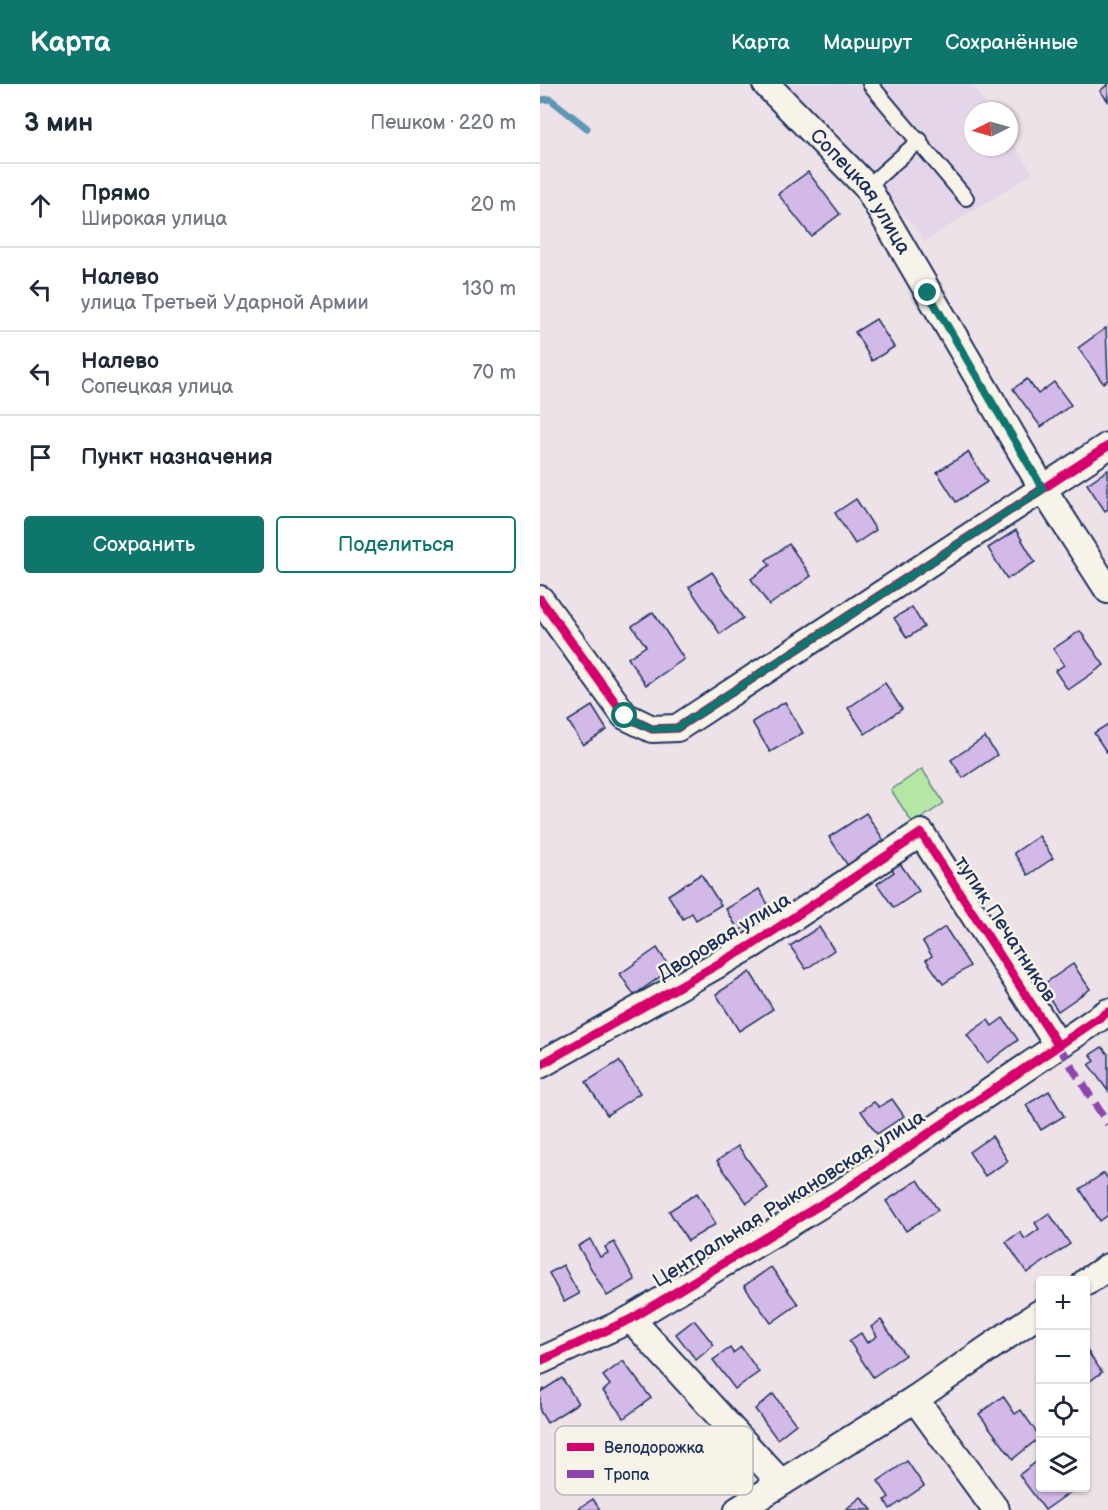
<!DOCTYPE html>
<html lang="ru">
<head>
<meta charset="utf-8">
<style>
	:root { --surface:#fff; --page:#f2f2f3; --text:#1f2937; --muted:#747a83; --line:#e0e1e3; --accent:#0f766e }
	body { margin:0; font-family:"Balsamiq Sans",sans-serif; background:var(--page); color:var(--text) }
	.controls { position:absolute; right:18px; bottom:18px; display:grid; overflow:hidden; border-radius:6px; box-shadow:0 2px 4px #0004 }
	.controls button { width:54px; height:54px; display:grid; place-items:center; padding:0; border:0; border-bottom:2px solid var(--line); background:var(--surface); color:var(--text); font:30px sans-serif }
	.compass { position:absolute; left:424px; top:18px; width:54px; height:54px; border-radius:50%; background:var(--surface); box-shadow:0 2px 4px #0004; rotate:265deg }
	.stop { position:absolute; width:18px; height:18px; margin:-14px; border:4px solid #0f766e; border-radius:50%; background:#fff }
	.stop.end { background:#0f766e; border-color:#fff; box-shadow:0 2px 6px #0008 }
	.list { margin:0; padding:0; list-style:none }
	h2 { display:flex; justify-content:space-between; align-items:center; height:78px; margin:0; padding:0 24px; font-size:26px }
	h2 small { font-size:20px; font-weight:400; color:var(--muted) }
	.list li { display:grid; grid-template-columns:39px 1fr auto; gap:18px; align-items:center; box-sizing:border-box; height:84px; padding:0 24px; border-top:2px solid var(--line) }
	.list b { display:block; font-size:22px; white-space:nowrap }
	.list p { margin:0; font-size:20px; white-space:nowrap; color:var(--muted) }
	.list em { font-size:20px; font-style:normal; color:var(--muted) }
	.actions { display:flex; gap:12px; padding:18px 24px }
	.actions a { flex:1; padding:14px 0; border:2px solid var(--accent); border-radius:6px; text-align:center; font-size:21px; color:var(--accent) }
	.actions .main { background:var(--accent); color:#fff }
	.icon { flex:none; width:33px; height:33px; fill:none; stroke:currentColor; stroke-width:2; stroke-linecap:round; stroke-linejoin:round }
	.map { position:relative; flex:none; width:568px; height:1426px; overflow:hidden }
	header { display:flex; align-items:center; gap:36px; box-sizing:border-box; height:84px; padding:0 30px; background:var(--accent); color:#fff }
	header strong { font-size:28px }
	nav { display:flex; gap:33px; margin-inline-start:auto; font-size:21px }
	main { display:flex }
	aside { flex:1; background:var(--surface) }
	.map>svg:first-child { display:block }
</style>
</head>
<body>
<header>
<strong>Карта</strong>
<nav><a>Карта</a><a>Маршрут</a><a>Сохранённые</a></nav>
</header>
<main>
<aside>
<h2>3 мин<small>Пешком · 220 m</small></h2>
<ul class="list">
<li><svg class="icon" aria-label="ahead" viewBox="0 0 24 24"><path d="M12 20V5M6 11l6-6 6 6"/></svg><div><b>Прямо</b><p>Широкая улица</p></div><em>20 m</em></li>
<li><svg class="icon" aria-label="left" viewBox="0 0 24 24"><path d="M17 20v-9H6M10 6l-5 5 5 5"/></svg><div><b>Налево</b><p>улица Третьей Ударной Армии</p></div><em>130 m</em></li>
<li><svg class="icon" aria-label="left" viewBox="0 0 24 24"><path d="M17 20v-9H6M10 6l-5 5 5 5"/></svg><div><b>Налево</b><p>Сопецкая улица</p></div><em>70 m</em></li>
<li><svg class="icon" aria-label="arrive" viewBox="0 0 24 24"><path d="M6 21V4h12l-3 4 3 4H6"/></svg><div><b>Пункт назначения</b></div></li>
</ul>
<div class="actions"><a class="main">Сохранить</a><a>Поделиться</a></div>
</aside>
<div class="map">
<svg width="568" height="1426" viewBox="0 0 568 1426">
	<rect width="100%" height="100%" fill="#ece2e8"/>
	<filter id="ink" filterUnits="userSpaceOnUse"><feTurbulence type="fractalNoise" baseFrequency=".0167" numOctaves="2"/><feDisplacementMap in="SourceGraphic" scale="12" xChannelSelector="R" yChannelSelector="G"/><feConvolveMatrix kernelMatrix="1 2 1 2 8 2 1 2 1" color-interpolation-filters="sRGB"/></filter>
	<g filter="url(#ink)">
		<path fill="#e4d6e8" d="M 246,0 L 432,0 L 450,27 L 433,27 L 433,63 L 469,63 L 469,54 L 493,89 L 385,157 L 302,53 Z"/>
		<path fill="#b4e6a6" stroke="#688a82" stroke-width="1.5" d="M 382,685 L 404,719 L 373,740 L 351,706 Z"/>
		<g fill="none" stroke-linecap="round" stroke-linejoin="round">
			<path stroke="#6096b5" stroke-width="7" d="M 0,16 L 10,15 L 47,44"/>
		</g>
		<g fill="#d2b9e7" stroke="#1b2f5e" stroke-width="1.5">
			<path d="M 568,0 L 568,17 L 560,7 Z"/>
			<path d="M 268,88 L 300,130 L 271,152 L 238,110 Z"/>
			<path d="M 336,235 L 354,263 L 332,277 L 315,248 Z"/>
			<path d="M 566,244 L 568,296 L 563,299 L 538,264 Z"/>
			<path d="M 487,295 L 498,310 L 514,298 L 531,321 L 501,343 L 473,305 Z"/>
			<path d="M 428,368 L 447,398 L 416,418 L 397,388 Z"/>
			<path d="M 568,386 L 568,425 L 565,427 L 547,400 Z"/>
			<path d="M 316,415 L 336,446 L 315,460 L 295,429 Z"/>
			<path d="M 476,446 L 495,478 L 467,495 L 448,464 Z"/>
			<path d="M 249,460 L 271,492 L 229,521 L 211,495 L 230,481 L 226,476 Z"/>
			<path d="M 172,488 L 203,534 L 180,550 L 149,503 Z"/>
			<path d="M 372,523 L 384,543 L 367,554 L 354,534 Z"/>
			<path d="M 113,528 L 144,575 L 106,601 L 88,574 L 106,562 L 92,542 Z"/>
			<path d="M 540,547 L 564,581 L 528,606 L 515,587 L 524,581 L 513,565 Z"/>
			<path d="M 345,599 L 362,625 L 325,650 L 308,624 Z"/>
			<path d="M 245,618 L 263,649 L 230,668 L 212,638 Z"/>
			<path d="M 52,622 L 67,646 L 43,661 L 28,637 Z"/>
			<path d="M 568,640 L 568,668 L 567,669 L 554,649 Z"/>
			<path d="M 445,653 L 457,671 L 423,694 L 411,676 Z"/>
			<path d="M 326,729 L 345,758 L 308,782 L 289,753 Z"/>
			<path d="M 499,752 L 513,774 L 488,791 L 474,769 Z"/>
			<path d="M 359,778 L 379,807 L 354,824 L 337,800 L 354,788 L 351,784 Z"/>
			<path d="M 161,790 L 181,821 L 156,836 L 152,829 L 143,835 L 128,811 Z"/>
			<path d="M 219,805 L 232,827 L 199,847 L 186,825 Z"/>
			<path d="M 279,843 L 294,866 L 266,885 L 250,862 Z"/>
			<path d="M 405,843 L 430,882 L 403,900 L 386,876 L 392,872 L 383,858 Z"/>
			<path d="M 117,864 L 131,885 L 94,911 L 80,890 Z"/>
			<path d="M 533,880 L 550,905 L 518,927 L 501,902 Z"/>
			<path d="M 210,888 L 233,925 L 199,947 L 176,910 Z"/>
			<path d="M 463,934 L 478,956 L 447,979 L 427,951 L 448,936 L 452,942 Z"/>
			<path d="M 562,963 L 568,970 L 568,1007 L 549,981 L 555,977 L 550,971 Z"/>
			<path d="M 79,977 L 100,1009 L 67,1031 L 46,998 Z"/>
			<path d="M 509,1007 L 524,1032 L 501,1046 L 486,1021 Z"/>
			<path d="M 352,1015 L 364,1032 L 337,1050 L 321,1027 L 334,1018 L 339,1023 Z"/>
			<path d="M 452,1052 L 468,1077 L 445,1092 L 429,1068 Z"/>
			<path d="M 198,1062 L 228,1104 L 207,1119 L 177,1077 Z"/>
			<path d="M 564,1089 L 568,1095 L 568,1131 L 560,1137 L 540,1105 Z"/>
			<path d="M 378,1096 L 398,1126 L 366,1147 L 346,1117 Z"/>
			<path d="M 157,1109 L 176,1140 L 148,1157 L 129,1127 Z"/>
			<path d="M 509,1129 L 530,1160 L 487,1189 L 466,1158 L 480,1148 L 485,1155 L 499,1145 L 495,1139 Z"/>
			<path d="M 50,1155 L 60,1173 L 68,1169 L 65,1163 L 74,1158 L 95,1196 L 67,1212 L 38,1162 Z"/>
			<path d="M 23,1181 L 39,1210 L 24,1218 L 9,1189 Z"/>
			<path d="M 231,1183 L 258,1220 L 231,1239 L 204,1202 Z"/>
			<path d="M 154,1236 L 174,1261 L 156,1276 L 136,1250 Z"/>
			<path d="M 341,1236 L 365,1271 L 333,1293 L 309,1257 L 321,1249 L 327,1259 L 337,1252 L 331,1243 Z"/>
			<path d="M 201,1263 L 219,1288 L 195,1305 L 173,1276 L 190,1264 L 193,1269 Z"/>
			<path d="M 546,1265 L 562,1288 L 546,1300 Z"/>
			<path d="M 83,1277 L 111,1314 L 84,1334 L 63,1307 L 70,1301 L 63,1292 Z"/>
			<path d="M 22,1294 L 38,1319 L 7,1339 L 0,1327 L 0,1308 Z"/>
			<path d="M 233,1310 L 256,1340 L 237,1355 L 215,1325 Z"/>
			<path d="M 463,1312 L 475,1330 L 481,1326 L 500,1353 L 473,1375 L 439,1330 Z"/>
			<path d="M 500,1375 L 500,1404 L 536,1404 L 505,1426 L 479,1391 Z"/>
			<path d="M 367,1377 L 384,1402 L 350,1425 L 345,1416 L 349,1413 L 338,1397 Z"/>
			<path d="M 321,1413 L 332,1426 L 305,1426 Z"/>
			<path d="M 53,1415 L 60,1426 L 38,1426 L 38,1425 Z"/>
		</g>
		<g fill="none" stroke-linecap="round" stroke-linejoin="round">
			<defs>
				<g id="service">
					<path d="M 330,0 L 426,114"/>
					<path d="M 327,103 L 380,56"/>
				</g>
				<g id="minor">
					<path id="s1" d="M 226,0 L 327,103 L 503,405 L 568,506"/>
					<path d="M 0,515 L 85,632 L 112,645 L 137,644 L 568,362"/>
					<path d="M 0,981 L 212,861 L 381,749 L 518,961"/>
					<path d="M 546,1198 L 568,1183"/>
					<path d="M 91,1235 L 240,1398"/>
					<path d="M 0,1277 L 91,1235 L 305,1106 L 568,928"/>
					<path d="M 375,1315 L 456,1426"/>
					<path d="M 198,1426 L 375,1315 L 500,1229"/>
				</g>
			</defs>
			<use href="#service" stroke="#1b2f5e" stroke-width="18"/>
			<use href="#minor" stroke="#1b2f5e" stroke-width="30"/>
			<use href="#service" stroke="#f7f3e8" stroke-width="14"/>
			<use href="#minor" stroke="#f7f3e8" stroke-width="26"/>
			<path stroke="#8e44ad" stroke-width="8" stroke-dasharray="15 8" stroke-linecap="butt" d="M 518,961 L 568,1040"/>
			<defs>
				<g id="cycleway">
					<path d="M 0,515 L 85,632 L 112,645 L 137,644 L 568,362"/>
					<path d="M 0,981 L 212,861 L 381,749 L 518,961"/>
					<path d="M 0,1277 L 91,1235 L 305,1106 L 568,928"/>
				</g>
			</defs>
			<use href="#cycleway" stroke="#f7f3e8" stroke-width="13"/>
			<use href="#cycleway" stroke="#d6006c" stroke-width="9"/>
		</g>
	</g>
	<g fill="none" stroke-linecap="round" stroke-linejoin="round" filter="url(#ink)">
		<path stroke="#0f766e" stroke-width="8" d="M 85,632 L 112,645 L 137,644 L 503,405 L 388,209"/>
	</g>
	<g text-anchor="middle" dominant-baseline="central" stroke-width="5" stroke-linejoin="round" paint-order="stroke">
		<g font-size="20" fill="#1b2f5e" stroke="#f7f3e8">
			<text stroke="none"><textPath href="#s1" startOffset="144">Сопецкая улица</textPath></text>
			<text transform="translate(465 845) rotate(57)">тупик Печатников</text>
			<text transform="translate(184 853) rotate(-31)">Дворовая улица</text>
			<text transform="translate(249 1115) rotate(-32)">Центральная Рыкановская улица</text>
		</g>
	</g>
	<rect x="15" y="1342" width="198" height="69" rx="9" fill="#f7f3e8" stroke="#b5b8bf" stroke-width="1.5"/>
	<rect x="27" y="1359" width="27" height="8" fill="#d6006c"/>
	<rect x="27" y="1386" width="27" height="8" fill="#8e44ad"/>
	<g font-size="16" fill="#1b2f5e">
		<text x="64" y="1369">Велодорожка</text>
		<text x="64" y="1396">Тропа</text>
	</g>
</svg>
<div class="controls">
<button>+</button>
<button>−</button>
<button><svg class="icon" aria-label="locate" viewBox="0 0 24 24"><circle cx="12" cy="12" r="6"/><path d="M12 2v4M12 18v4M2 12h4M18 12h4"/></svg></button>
<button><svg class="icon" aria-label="layers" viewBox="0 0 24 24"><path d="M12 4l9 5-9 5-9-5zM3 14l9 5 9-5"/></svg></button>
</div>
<svg class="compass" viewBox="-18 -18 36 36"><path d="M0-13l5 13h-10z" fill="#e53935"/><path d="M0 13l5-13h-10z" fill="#747a83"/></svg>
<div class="stop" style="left:85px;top:632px"></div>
<div class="stop end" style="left:388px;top:209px"></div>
</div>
</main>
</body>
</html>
